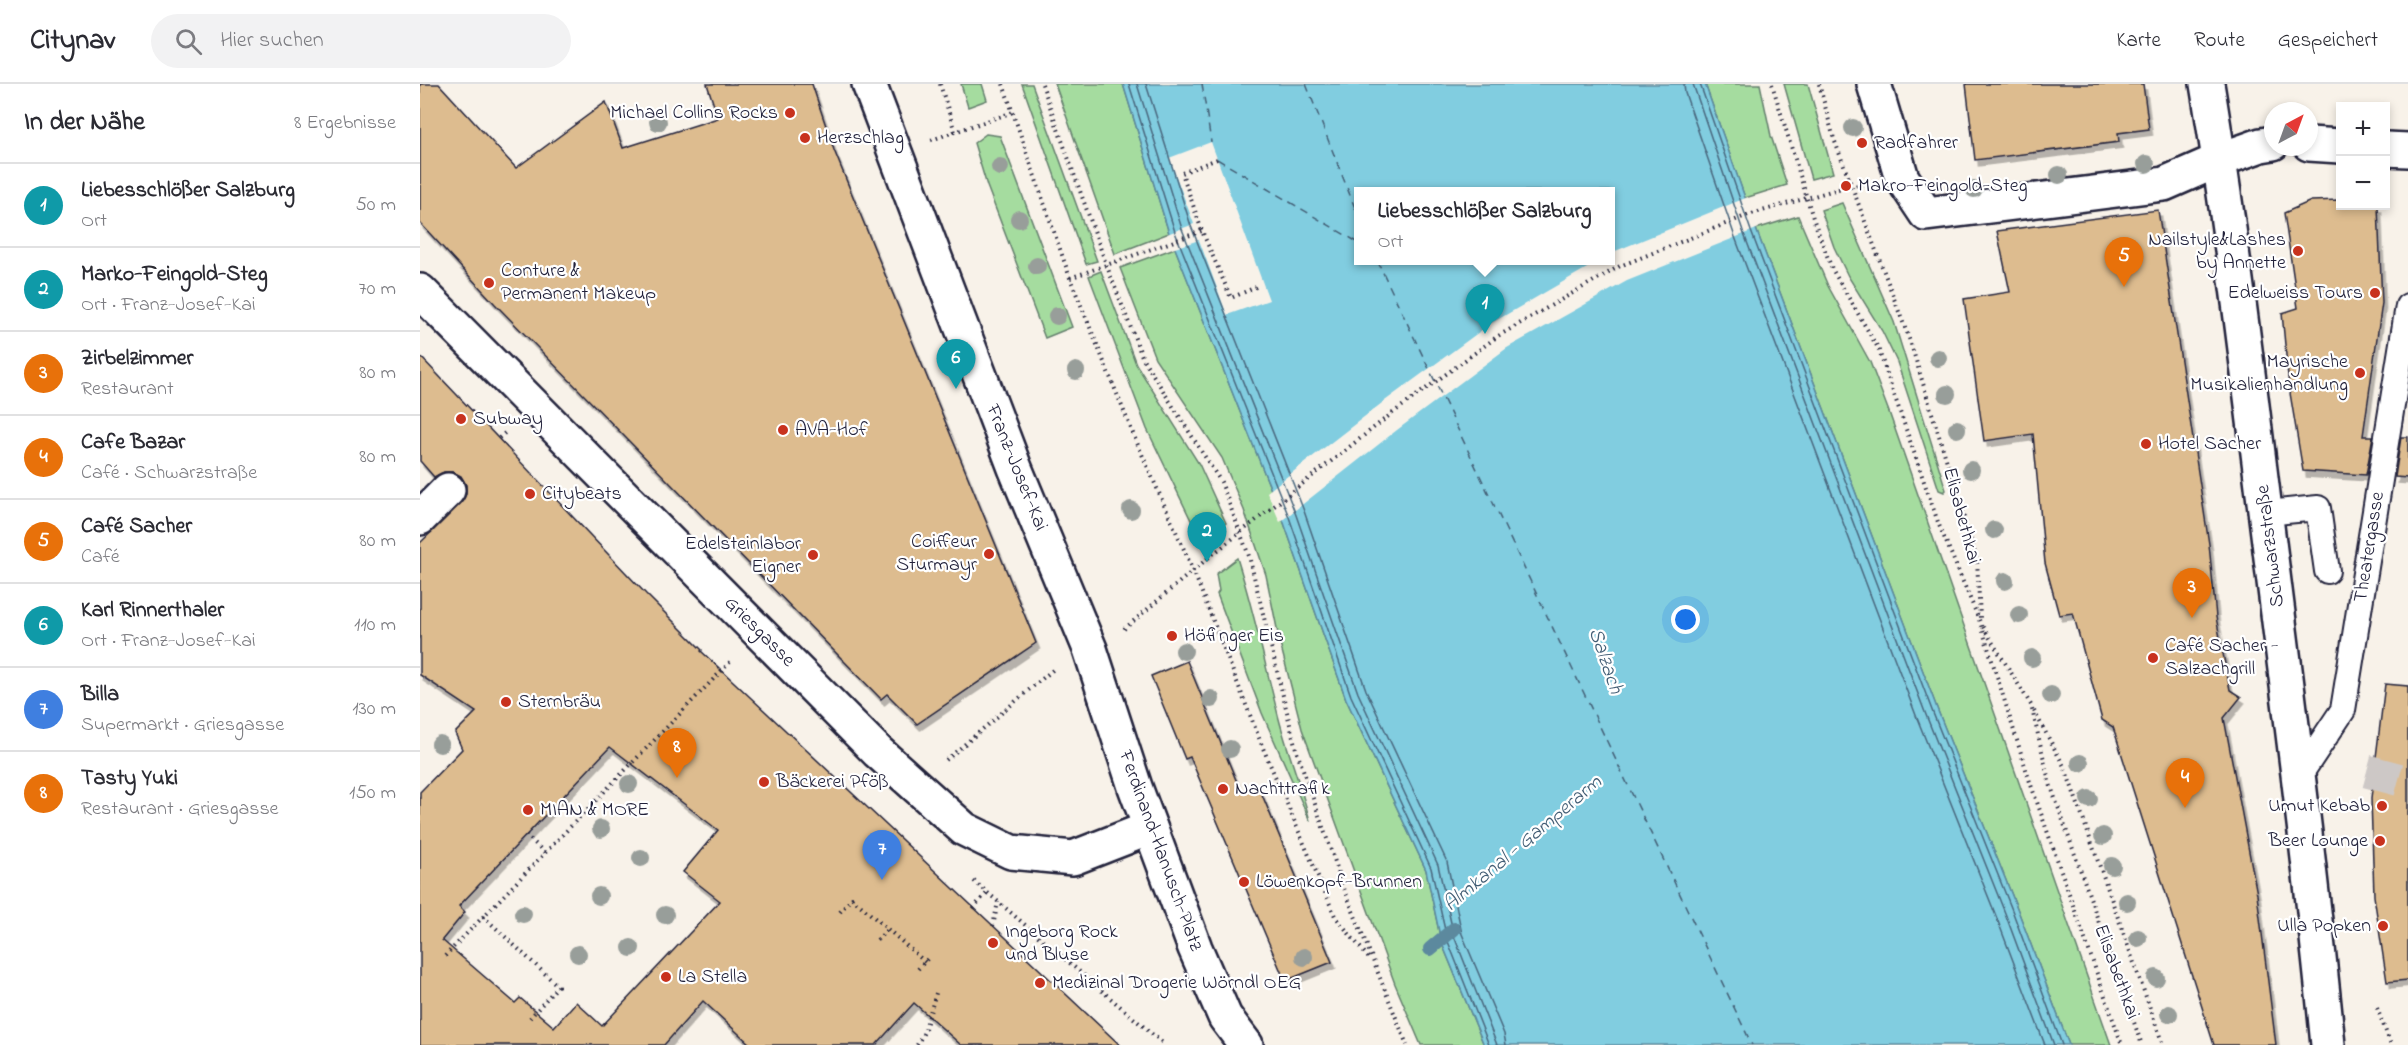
<!DOCTYPE html>
<html lang="de">
<head>
<meta charset="utf-8">
<style>
	:root { --surface:#fff; --page:#f2f2f3; --text:#2b2b33; --muted:#7c7c81; --line:#e1e1e2; --accent:#2563eb }
	body { margin:0; font-family:"Indie Flower",sans-serif; background:var(--page); color:var(--text) }
	.controls { position:absolute; right:18px; top:18px; display:grid; overflow:hidden; border-radius:0px; box-shadow:0 3px 9px #0003 }
	.controls button { width:54px; height:54px; display:grid; place-items:center; padding:0; border:0; border-bottom:2px solid var(--line); background:var(--surface); color:var(--text); font:30px sans-serif }
	.compass { position:absolute; left:1844px; top:18px; width:54px; height:54px; border-radius:50%; background:var(--surface); box-shadow:0 3px 9px #0003; rotate:41deg }
	.you { position:absolute; left:1266px; top:536px; width:21px; height:21px; margin:-15px; border:4px solid #fff; border-radius:50%; background:#1a73e8; box-shadow:0 0 0 9px #1a73e833 }
	.badge { display:grid; place-items:center; width:39px; height:39px; border-radius:50%; background:var(--accent); color:#fff; font-size:20px; font-weight:700 }
	.pin { position:absolute; translate:-50% -50px; filter:drop-shadow(0 2px 3px #0008) }
	.pin::after { content:''; position:absolute; top:32px; width:21px; height:18px; background:inherit; clip-path:polygon(0 0,100% 0,50% 100%) }
	.popup { position:absolute; left:934px; top:103px; width:261px; height:78px; box-sizing:border-box; display:grid; place-content:center; border-radius:0px; background:var(--surface); filter:drop-shadow(0 2px 4px #0005); font-size:20px; white-space:nowrap; color:var(--muted) }
	.popup b { font-size:22px; color:var(--text) }
	.popup::after { content:''; position:absolute; left:50%; top:100%; margin-left:-12px; border:12px solid transparent; border-top-color:var(--surface) }
	.list { margin:0; padding:0; list-style:none }
	h2 { display:flex; justify-content:space-between; align-items:center; height:78px; margin:0; padding:0 24px; font-size:26px }
	h2 small { font-size:20px; font-weight:400; color:var(--muted) }
	.list li { display:grid; grid-template-columns:39px 1fr auto; gap:18px; align-items:center; box-sizing:border-box; height:84px; padding:0 24px; border-top:2px solid var(--line) }
	.list b { display:block; font-size:22px; white-space:nowrap }
	.list p { margin:0; font-size:20px; white-space:nowrap; color:var(--muted) }
	.list em { font-size:20px; font-style:normal; color:var(--muted) }
	.icon { flex:none; width:33px; height:33px; fill:none; stroke:currentColor; stroke-width:2; stroke-linecap:round; stroke-linejoin:round }
	.map { position:relative; flex:none; width:1988px; height:961px; overflow:hidden }
	header { display:flex; align-items:center; gap:36px; box-sizing:border-box; height:84px; padding:0 30px; background:var(--surface); border-bottom:2px solid var(--line) }
	header strong { font-size:28px }
	nav { display:flex; gap:33px; margin-inline-start:auto; font-size:21px }
	.search { width:420px; height:54px; background:var(--page); display:flex; align-items:center; gap:15px; box-sizing:border-box; padding:0 21px; border-radius:33px; color:var(--muted); font-size:22px }
	main { display:flex }
	aside { flex:1; background:var(--surface) }
	.map>svg:first-child { display:block }
</style>
</head>
<body>
<header>
<strong>Citynav</strong>
<div class="search"><svg class="icon" aria-label="search" viewBox="0 0 24 24"><circle cx="10" cy="10" r="6"/><path d="M15 15l6 6"/></svg>Hier suchen</div>
<nav><a>Karte</a><a>Route</a><a>Gespeichert</a></nav>
</header>
<main>
<aside>
<h2>In der Nähe<small>8 Ergebnisse</small></h2>
<ul class="list">
<li><span class="badge" style="background:#0f9aa8">1</span><div><b>Liebesschlößer Salzburg</b><p>Ort</p></div><em>50 m</em></li>
<li><span class="badge" style="background:#0f9aa8">2</span><div><b>Marko-Feingold-Steg</b><p>Ort · Franz-Josef-Kai</p></div><em>70 m</em></li>
<li><span class="badge" style="background:#e8710a">3</span><div><b>Zirbelzimmer</b><p>Restaurant</p></div><em>80 m</em></li>
<li><span class="badge" style="background:#e8710a">4</span><div><b>Cafe Bazar</b><p>Café · Schwarzstraße</p></div><em>80 m</em></li>
<li><span class="badge" style="background:#e8710a">5</span><div><b>Café Sacher</b><p>Café</p></div><em>80 m</em></li>
<li><span class="badge" style="background:#0f9aa8">6</span><div><b>Karl Rinnerthaler</b><p>Ort · Franz-Josef-Kai</p></div><em>110 m</em></li>
<li><span class="badge" style="background:#3f7fe0">7</span><div><b>Billa</b><p>Supermarkt · Griesgasse</p></div><em>130 m</em></li>
<li><span class="badge" style="background:#e8710a">8</span><div><b>Tasty Yuki</b><p>Restaurant · Griesgasse</p></div><em>150 m</em></li>
</ul>
</aside>
<div class="map">
<svg width="1988" height="961" viewBox="0 0 1988 961">
	<defs>
		<filter id="shadow"><feDropShadow dx="3.5" dy="6" stdDeviation="0" flood-color="#0004"/></filter>
	</defs>
	<rect width="100%" height="100%" fill="#f8f2e9"/>
	<filter id="ink" filterUnits="userSpaceOnUse"><feTurbulence type="fractalNoise" baseFrequency=".0167" numOctaves="2"/><feDisplacementMap in="SourceGraphic" scale="12" xChannelSelector="R" yChannelSelector="G"/><feConvolveMatrix kernelMatrix="1 2 1 2 8 2 1 2 1" color-interpolation-filters="sRGB"/></filter>
	<g filter="url(#ink)">
		<g fill="#a5dc9f" stroke="#647f6d" stroke-width="1.5">
			<path d="M 541,0 L 562,0 L 567,16 L 548,23 Z"/>
			<path d="M 602,0 L 612,0 L 677,177 L 666,180 Z"/>
			<path d="M 635,0 L 703,0 L 749,149 L 695,170 Z"/>
			<path d="M 1285,0 L 1340,0 L 1351,52 L 1367,101 L 1325,114 Z"/>
			<path d="M 1364,0 L 1388,0 L 1413,89 L 1391,95 Z"/>
			<path d="M 566,50 L 580,52 L 652,243 L 625,254 L 567,102 L 554,59 Z"/>
			<path d="M 1422,119 L 1474,238 L 1526,406 L 1524,408 L 1519,406 L 1477,278 L 1462,247 L 1428,192 L 1414,163 L 1401,126 Z"/>
			<path d="M 1378,132 L 1408,202 L 1450,278 L 1469,328 L 1691,961 L 1649,961 L 1597,824 L 1518,627 L 1336,145 Z"/>
			<path d="M 755,164 L 863,436 L 926,615 L 1006,786 L 1021,857 L 1064,961 L 1001,961 L 975,900 L 882,645 L 860,559 L 846,491 L 824,426 L 802,374 L 735,274 L 700,184 Z"/>
			<path d="M 681,187 L 716,280 L 779,380 L 806,439 L 781,457 L 727,345 L 669,192 Z"/>
			<path d="M 817,474 C 834,527 845,581 859,635 C 868,669 881,702 890,737 L 842,629 L 797,510 L 799,507 L 796,490 Z"/>
		</g>
		<path fill="#81cde0" stroke="#5b899e" stroke-width="1.5" fill-rule="evenodd" d="M 703,0 L 1285,0 L 1336,145 L 1518,627 L 1597,824 L 1649,961 L 1064,961 L 1021,857 L 1006,786 L 926,615 L 863,436 L 749,149 ZM 939,107 L 1191,107 L 1191,176 L 939,176 Z"/>
		<g fill="#f8f2e9">
			<path d="M 791,58 L 849,216 L 807,231 L 779,156 L 752,165 L 747,150 L 774,140 L 749,74 Z"/>
			<path d="M 1328,113 L 1339,144 L 1207,197 L 1087,264 L 977,346 L 860,438 L 847,408 L 962,319 L 1070,240 L 1179,177 L 1191,176 L 1191,170 L 1193,168 Z"/>
		</g>
		<g fill="none" stroke-linecap="round" stroke-linejoin="round">
			<g stroke="#48667d" stroke-width="1.5">
				<path d="M 709,0 L 755,148 L 869,433 L 931,612 L 1011,784 L 1027,855 L 1069,961"/>
				<path d="M 717,0 L 762,145 L 876,431 L 938,609 L 1018,781 L 1034,852 L 1077,961"/>
				<path d="M 726,0 L 771,142 L 884,427 L 946,606 L 1027,778 L 1042,850 L 1084,950 L 1086,961"/>
				<path d="M 1264,0 L 1265,9 L 1315,153 L 1497,634 L 1576,832 L 1625,961"/>
				<path d="M 1273,0 L 1324,150 L 1506,631 L 1585,829 L 1634,961"/>
				<path d="M 1280,0 L 1331,147 L 1513,629 L 1592,826 L 1642,961"/>
			</g>
			<path stroke="#5b899e" stroke-width="14" d="M 1010,865 L 1034,845"/>
			<g stroke="#435e75" stroke-width="1.5" stroke-dasharray="8 6" stroke-linecap="butt">
				<path d="M 782,0 L 791,58"/>
				<path d="M 886,0 L 939,134"/>
				<path d="M 797,75 L 939,159"/>
				<path d="M 957,176 L 1332,961"/>
			</g>
		</g>
		<g fill="#ddbc8f" stroke="#22223b" stroke-width="1.5" fill-rule="evenodd" filter="url(#shadow)">
			<path d="M 0,0 L 19,0 L 96,84 L 186,18 L 203,64 L 298,34 L 287,0 L 392,0 L 414,66 L 616,559 L 497,640 L 467,610 L 461,615 L 75,220 L 0,139 Z"/>
			<path d="M 1546,0 L 1723,0 L 1729,45 L 1698,49 L 1699,58 L 1555,76 Z"/>
			<path d="M 1920,116 L 1920,122 L 1958,122 L 1962,219 L 1943,352 L 1953,352 L 1946,391 L 1883,387 L 1869,303 L 1862,229 L 1878,224 L 1864,129 L 1891,117 Z"/>
			<path d="M 1738,126 L 1789,460 L 1796,533 L 1810,606 L 1821,613 L 1804,634 L 1837,810 L 1856,961 L 1794,961 L 1693,643 L 1682,636 L 1653,529 L 1639,531 L 1625,479 L 1613,350 L 1564,357 L 1544,215 L 1590,208 L 1577,147 Z"/>
			<path d="M 0,272 L 226,510 L 282,566 L 281,567 L 700,961 L 541,961 L 494,919 L 456,961 L 331,961 L 283,917 L 244,961 L 0,961 L 0,708 L 42,665 L 35,649 L 56,628 L 0,591 L 0,459 L 41,419 L 46,410 L 46,401 L 41,392 L 33,388 L 24,388 L 14,393 L 0,377 ZM 190,663 L 298,746 L 263,788 L 300,817 L 182,942 L 156,918 L 134,943 L 100,914 L 95,919 L 22,856 L 45,828 L 39,822 Z"/>
			<path d="M 1981,353 L 1988,353 L 1988,394 L 1975,393 Z"/>
			<path d="M 767,577 L 821,708 L 838,701 L 912,878 L 865,897 L 770,673 L 765,675 L 731,592 Z"/>
			<path d="M 1965,600 L 1988,602 L 1988,896 L 1967,898 L 1954,812 L 1951,714 Z"/>
		</g>
		<g fill="none" stroke-linecap="round" stroke-linejoin="round">
			<path stroke="#cdc8c6" stroke-width="33" stroke-dasharray="33 16" stroke-linecap="butt" d="M 1947,687 L 1988,698"/>
			<defs>
				<g id="lane">
					<path d="M 1846,429 L 1898,424 L 1907,487"/>
					<path d="M 1879,692 L 1923,626 L 1988,222"/>
				</g>
				<g id="street">
					<path d="M 1454,0 L 1482,94 L 1506,130 L 1744,100 L 1799,76"/>
					<path d="M 0,207 L 458,668 L 544,745 L 591,768 L 653,774 L 730,744"/>
					<path d="M 0,434 L 28,406"/>
				</g>
				<g id="secondary">
					<path d="M 449,0 L 595,384 L 670,565 L 715,703 L 775,864 L 805,933 L 826,961"/>
					<path d="M 1787,0 C 1811,144 1828,289 1846,434 C 1868,610 1891,785 1908,961"/>
					<path d="M 1889,60 L 1920,62"/>
					<path d="M 1966,65 L 1988,66"/>
					<path d="M 1799,76 L 1841,61 L 1853,59"/>
				</g>
			</defs>
			<use href="#lane" stroke="#22223b" stroke-width="28"/>
			<use href="#street" stroke="#22223b" stroke-width="38"/>
			<use href="#secondary" stroke="#22223b" stroke-width="38"/>
			<g stroke="#22223b" stroke-width="4" stroke-dasharray="1.5 4.5" stroke-linecap="butt">
				<path d="M 520,0 L 535,48"/>
				<path d="M 583,0 L 650,194 L 714,352 L 773,486 L 843,664 L 915,832 L 951,877"/>
				<path d="M 622,0 L 686,180 L 723,275 L 801,398 L 829,472 L 876,665 L 925,807 L 987,961"/>
				<path d="M 1352,0 L 1393,134 L 1412,185 L 1458,264 L 1519,441 L 1560,538 L 1610,698 L 1702,961"/>
				<path d="M 1399,0 L 1414,55 L 1490,257 L 1557,476 L 1560,534"/>
				<path d="M 511,56 L 593,28"/>
				<path d="M 797,75 L 762,89 L 782,147 L 811,214 L 836,203"/>
				<path d="M 1418,105 L 1444,100"/>
				<path d="M 650,194 L 782,147"/>
				<path d="M 79,354 L 86,348"/>
				<path d="M 1563,543 L 1611,621 L 1629,697 L 1722,961"/>
				<path d="M 704,545 L 788,474"/>
				<path d="M 1614,627 L 1645,684 L 1743,961"/>
				<path d="M 526,676 L 635,584"/>
				<path d="M 106,751 L 125,769"/>
				<path d="M 554,797 L 745,961"/>
				<path d="M 553,824 L 567,809"/>
				<path d="M 420,828 L 432,814 L 505,878"/>
				<path d="M 63,832 L 138,902 L 110,934"/>
				<path d="M 573,842 L 578,818"/>
				<path d="M 457,856 L 468,845"/>
				<path d="M 25,872 L 311,577"/>
				<path d="M 498,885 L 510,872"/>
				<path d="M 1957,924 L 1971,961"/>
				<path d="M 497,961 L 504,948 L 517,906"/>
			</g>
			<use href="#lane" stroke="#fff" stroke-width="24"/>
			<use href="#street" stroke="#fff" stroke-width="33"/>
			<use href="#secondary" stroke="#fff" stroke-width="33"/>
			<path stroke="#22223b" stroke-width="4" stroke-dasharray="1.5 4.5" stroke-linecap="butt" d="M 788,474 L 970,331 L 1078,252 L 1200,182 L 1328,131 L 1418,105"/>
		</g>
		<g fill="#989e9a">
			<circle cx="238" cy="38" r="9"/>
			<circle cx="1433" cy="44" r="9"/>
			<circle cx="1726" cy="80" r="9"/>
			<circle cx="580" cy="83" r="9"/>
			<circle cx="1639" cy="91" r="9"/>
			<circle cx="1554" cy="105" r="9"/>
			<circle cx="599" cy="135" r="9"/>
			<circle cx="617" cy="182" r="9"/>
			<circle cx="637" cy="232" r="9"/>
			<circle cx="1518" cy="274" r="9"/>
			<circle cx="656" cy="287" r="9"/>
			<circle cx="1527" cy="310" r="9"/>
			<circle cx="1537" cy="345" r="9"/>
			<circle cx="1551" cy="386" r="9"/>
			<circle cx="711" cy="426" r="9"/>
			<circle cx="1574" cy="446" r="9"/>
			<circle cx="1585" cy="497" r="9"/>
			<circle cx="1599" cy="531" r="9"/>
			<circle cx="764" cy="567" r="9"/>
			<circle cx="1612" cy="574" r="9"/>
			<circle cx="1631" cy="611" r="9"/>
			<circle cx="791" cy="615" r="9"/>
			<circle cx="20" cy="660" r="9"/>
			<circle cx="810" cy="665" r="9"/>
			<circle cx="1660" cy="679" r="9"/>
			<circle cx="209" cy="700" r="9"/>
			<circle cx="1669" cy="715" r="9"/>
			<circle cx="181" cy="745" r="9"/>
			<circle cx="1683" cy="752" r="9"/>
			<circle cx="221" cy="774" r="9"/>
			<circle cx="1692" cy="782" r="9"/>
			<circle cx="179" cy="812" r="9"/>
			<circle cx="1707" cy="818" r="9"/>
			<circle cx="103" cy="830" r="9"/>
			<circle cx="245" cy="831" r="9"/>
			<circle cx="1718" cy="854" r="9"/>
			<circle cx="211" cy="864" r="9"/>
			<circle cx="158" cy="870" r="9"/>
			<circle cx="884" cy="873" r="9"/>
			<circle cx="1736" cy="894" r="9"/>
			<circle cx="1749" cy="930" r="9"/>
		</g>
	</g>
	<g fill="#c8321e" stroke="#fff" stroke-width="2">
		<circle cx="370" cy="29" r="6"/>
		<circle cx="385" cy="54" r="6"/>
		<circle cx="1442" cy="59" r="6"/>
		<circle cx="1426" cy="102" r="6"/>
		<circle cx="1878" cy="167" r="6"/>
		<circle cx="69" cy="199" r="6"/>
		<circle cx="1955" cy="209" r="6"/>
		<circle cx="1940" cy="289" r="6"/>
		<circle cx="41" cy="335" r="6"/>
		<circle cx="363" cy="346" r="6"/>
		<circle cx="1726" cy="360" r="6"/>
		<circle cx="110" cy="410" r="6"/>
		<circle cx="569" cy="470" r="6"/>
		<circle cx="393" cy="471" r="6"/>
		<circle cx="752" cy="552" r="6"/>
		<circle cx="1733" cy="574" r="6"/>
		<circle cx="86" cy="618" r="6"/>
		<circle cx="344" cy="698" r="6"/>
		<circle cx="803" cy="705" r="6"/>
		<circle cx="1962" cy="722" r="6"/>
		<circle cx="108" cy="726" r="6"/>
		<circle cx="1960" cy="757" r="6"/>
		<circle cx="824" cy="798" r="6"/>
		<circle cx="1963" cy="842" r="6"/>
		<circle cx="573" cy="859" r="6"/>
		<circle cx="246" cy="893" r="6"/>
		<circle cx="620" cy="899" r="6"/>
	</g>
	<g text-anchor="middle" dominant-baseline="central" stroke-width="4.5" stroke-linejoin="round" paint-order="stroke">
		<g font-size="20" fill="#22223b" stroke="#fff" text-anchor="start">
			<text x="358" y="29" text-anchor="end">Michael Collins Rocks</text>
			<text x="397" y="54">Herzschlag</text>
			<text x="1454" y="59">Radfahrer</text>
			<text x="1438" y="102">Makro-Feingold-Steg</text>
			<text x="1866" y="156" text-anchor="end">Nailstyle&amp;Lashes<tspan x="1866" dy="23">by Annette</tspan></text>
			<text x="81" y="187">Conture &amp;<tspan x="81" dy="23">Permanent Makeup</tspan></text>
			<text x="1943" y="209" text-anchor="end">Edelweiss Tours</text>
			<text x="1928" y="278" text-anchor="end">Mayrische<tspan x="1928" dy="23">Musikalienhandlung</tspan></text>
			<text x="53" y="335">Subway</text>
			<text x="375" y="346">AVA-Hof</text>
			<text x="1738" y="360">Hotel Sacher</text>
			<text x="122" y="410">Citybeats</text>
			<text x="557" y="458" text-anchor="end">Coiffeur<tspan x="557" dy="23">Sturmayr</tspan></text>
			<text x="381" y="460" text-anchor="end">Edelsteinlabor<tspan x="381" dy="23">Eigner</tspan></text>
			<text x="764" y="552">Höfinger Eis</text>
			<text x="1745" y="562">Café Sacher -<tspan x="1745" dy="23">Salzachgrill</tspan></text>
			<text x="98" y="618">Sternbräu</text>
			<text x="356" y="698">Bäckerei Pföß</text>
			<text x="815" y="705">Nachttrafik</text>
			<text x="1950" y="722" text-anchor="end">Umut Kebab</text>
			<text x="120" y="726">MIAN &amp; MORE</text>
			<text x="1948" y="757" text-anchor="end">Beer Lounge</text>
			<text x="836" y="798">Löwenkopf-Brunnen</text>
			<text x="1951" y="842" text-anchor="end">Ulla Popken</text>
			<text x="585" y="848">Ingeborg Rock<tspan x="585" dy="23">und Bluse</tspan></text>
			<text x="258" y="893">La Stella</text>
			<text x="632" y="899">Medizinal Drogerie Wörndl OEG</text>
		</g>
		<g font-size="20" fill="#22223b" stroke="#fff">
			<text transform="translate(596 384) rotate(68)">Franz-Josef-Kai</text>
			<text transform="translate(1541 432) rotate(75)">Elisabethkai</text>
			<text transform="translate(1851 462) rotate(-97)">Schwarzstraße</text>
			<text transform="translate(1950 463) rotate(-81)">Theatergasse</text>
			<text transform="translate(339 548) rotate(45)">Griesgasse</text>
			<text transform="translate(740 767) rotate(70)">Ferdinand-Hanusch-Platz</text>
			<text transform="translate(1696 888) rotate(70)">Elisabethkai</text>
		</g>
		<g font-size="21" font-style="italic" fill="#435e75" stroke="#fff">
			<text transform="translate(1185 577) rotate(71)">Salzach</text>
			<text transform="translate(1103 760) rotate(-40)">Almkanal - Gamperarm</text>
		</g>
	</g>
</svg>
<div class="controls">
<button>+</button>
<button>−</button>
</div>
<svg class="compass" viewBox="-18 -18 36 36"><path d="M0-13l5 13h-10z" fill="#e53935"/><path d="M0 13l5-13h-10z" fill="#7c7c81"/></svg>
<div class="you"></div>
<div class="pin badge" style="left:1065px;top:250px;background:#0f9aa8">1</div>
<div class="popup"><b>Liebesschlößer Salzburg</b>Ort</div>
<div class="pin badge" style="left:787px;top:478px;background:#0f9aa8">2</div>
<div class="pin badge" style="left:1772px;top:534px;background:#e8710a">3</div>
<div class="pin badge" style="left:1765px;top:724px;background:#e8710a">4</div>
<div class="pin badge" style="left:1704px;top:203px;background:#e8710a">5</div>
<div class="pin badge" style="left:536px;top:305px;background:#0f9aa8">6</div>
<div class="pin badge" style="left:462px;top:796px;background:#3f7fe0">7</div>
<div class="pin badge" style="left:257px;top:694px;background:#e8710a">8</div>
</div>
</main>
</body>
</html>
